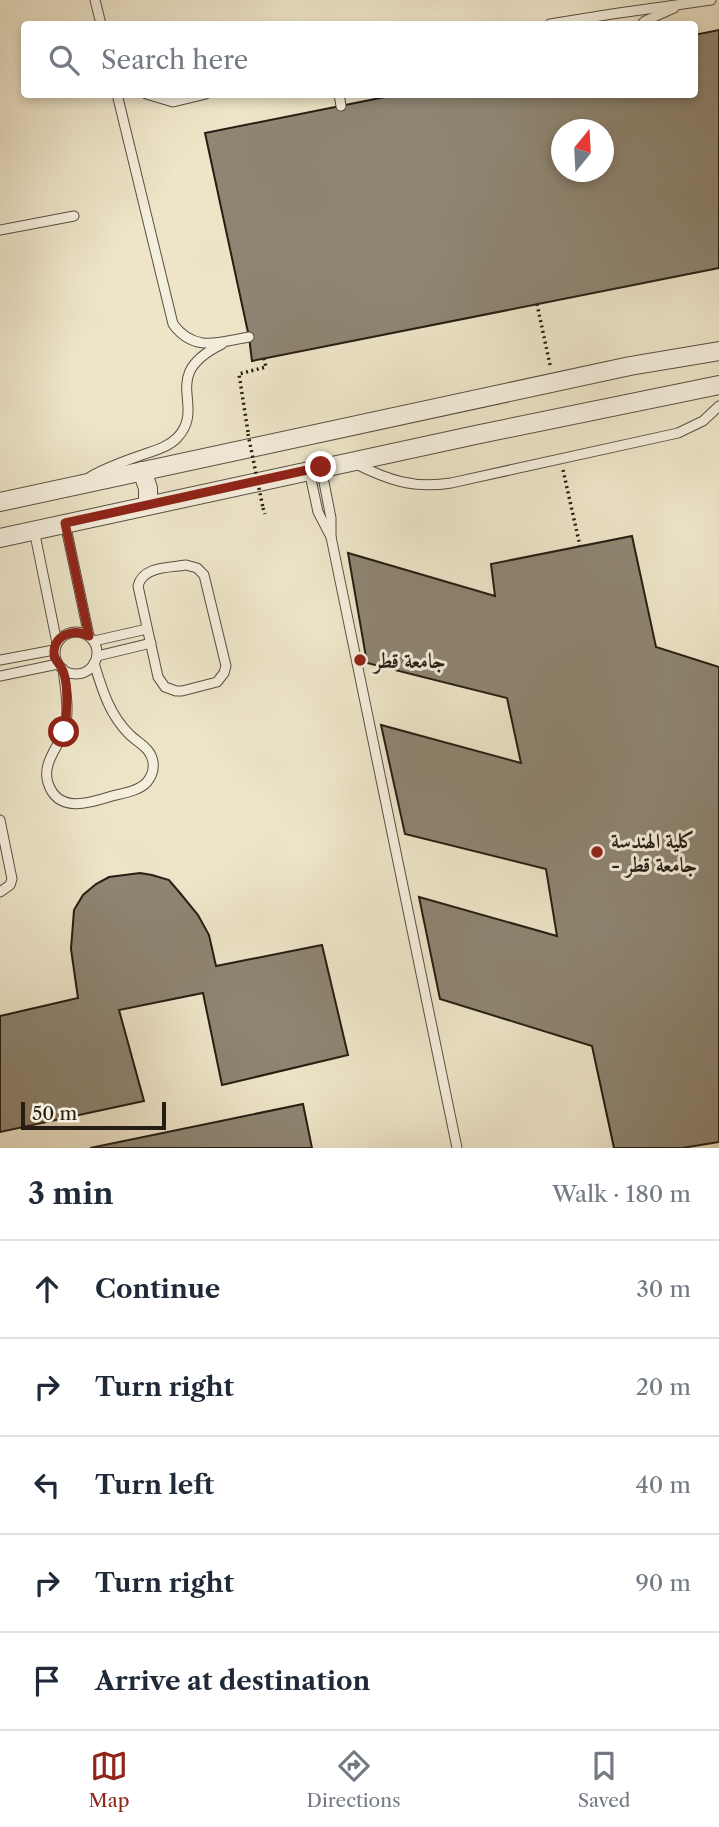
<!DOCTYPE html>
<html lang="en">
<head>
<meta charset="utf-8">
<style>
	:root { --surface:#fff; --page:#f2f2f3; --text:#1f2937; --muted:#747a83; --line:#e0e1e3; --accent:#8f2418 }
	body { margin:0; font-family:"Libre Caslon Text",Amiri,serif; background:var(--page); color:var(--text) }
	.compass { position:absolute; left:551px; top:119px; width:63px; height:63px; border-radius:50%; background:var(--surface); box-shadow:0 4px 10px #0003; rotate:18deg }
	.scale { position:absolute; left:21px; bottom:18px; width:145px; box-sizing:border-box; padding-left:7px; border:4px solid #261e14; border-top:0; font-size:19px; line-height:24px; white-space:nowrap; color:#261e14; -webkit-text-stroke:5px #f4eedc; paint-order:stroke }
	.stop { position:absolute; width:21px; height:21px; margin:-16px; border:5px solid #8f2418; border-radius:50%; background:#fff }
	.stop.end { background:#8f2418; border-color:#fff; box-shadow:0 2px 7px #0008 }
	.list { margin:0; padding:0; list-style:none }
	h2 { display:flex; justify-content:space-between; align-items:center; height:91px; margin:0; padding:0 28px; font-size:30px }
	h2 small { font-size:23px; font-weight:400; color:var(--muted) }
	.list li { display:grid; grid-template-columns:46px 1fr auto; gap:21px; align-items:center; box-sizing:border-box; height:98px; padding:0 28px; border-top:2px solid var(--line) }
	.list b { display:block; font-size:26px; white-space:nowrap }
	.list em { font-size:23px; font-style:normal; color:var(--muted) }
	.icon { flex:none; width:38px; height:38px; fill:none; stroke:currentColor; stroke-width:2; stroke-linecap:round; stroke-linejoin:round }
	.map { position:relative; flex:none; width:719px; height:1148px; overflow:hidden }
	.search { position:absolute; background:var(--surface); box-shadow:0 4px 10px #0003; left:21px; right:21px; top:21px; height:77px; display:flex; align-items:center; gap:18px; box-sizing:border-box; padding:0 24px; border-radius:7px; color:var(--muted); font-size:26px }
	.sheet { height:581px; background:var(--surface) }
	nav { display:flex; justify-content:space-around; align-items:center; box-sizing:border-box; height:98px; border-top:2px solid var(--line); background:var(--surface); font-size:19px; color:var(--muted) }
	nav a { display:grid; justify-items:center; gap:4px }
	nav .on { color:var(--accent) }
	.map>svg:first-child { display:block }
</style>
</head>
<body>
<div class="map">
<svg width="719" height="1148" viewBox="0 0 719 1148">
	<rect width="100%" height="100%" fill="#eee5c9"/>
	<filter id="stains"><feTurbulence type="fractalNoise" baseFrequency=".00286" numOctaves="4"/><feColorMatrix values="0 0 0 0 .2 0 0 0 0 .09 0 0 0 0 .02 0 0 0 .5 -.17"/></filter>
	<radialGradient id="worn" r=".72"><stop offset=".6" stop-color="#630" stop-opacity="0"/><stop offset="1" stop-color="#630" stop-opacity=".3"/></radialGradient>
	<g fill="#8e8572" stroke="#261e14" stroke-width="2" fill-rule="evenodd">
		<path d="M 719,30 L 719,268 L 252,361 L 249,337 L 205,133 L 400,94 L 694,94 L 694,35 ZM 562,130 L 604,130 L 604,172 L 562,172 Z"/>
		<path d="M 632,536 L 656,647 L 719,667 L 719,1142 L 682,1148 L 614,1148 L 592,1046 L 440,999 L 419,897 L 557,936 L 546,869 L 405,834 L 381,725 L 521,763 L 507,698 L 367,663 L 348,553 L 495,596 L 491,564 Z"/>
		<path d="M 140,873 L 152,875 L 169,880 L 180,893 L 198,915 L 209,935 L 216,966 L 322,945 L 348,1055 L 222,1085 L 203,993 L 119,1010 L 144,1101 L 0,1132 L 0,1016 L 78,998 L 71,949 L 74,910 L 83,895 L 96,884 L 109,877 Z"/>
		<path d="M 303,1104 L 312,1148 L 90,1148 Z"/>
	</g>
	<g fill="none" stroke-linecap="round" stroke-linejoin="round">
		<defs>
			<g id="lane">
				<path d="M 95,0 L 101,24"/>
				<path d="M 550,24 L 612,14 L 711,0"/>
				<path d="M 642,24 L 645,21 L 674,8"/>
				<path d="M 117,94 L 173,324 C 194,353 220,342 249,337"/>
				<path d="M 146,94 L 173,102 L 206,94"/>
				<path d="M 339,94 L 341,106"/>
				<path d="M 0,230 L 74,216"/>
				<path d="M 354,463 C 388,480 413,489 451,483 L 678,433 L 703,421 L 719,406"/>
				<path d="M 321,467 L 331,518 L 331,537 L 457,1148"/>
				<path d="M 309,470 L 318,512 L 331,537"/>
				<path d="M 90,477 C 105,468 122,462 139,456 C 152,451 167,448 177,438 C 208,405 157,376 222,344"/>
				<path d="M 65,523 L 89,636"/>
				<path d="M 34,530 L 57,643"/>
				<path d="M 186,565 L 197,568 L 204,575 L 226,666 L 224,673 L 217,682 L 182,691 L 176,691 L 165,687 L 158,677 L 138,586 C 143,566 169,568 186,565 Z"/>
				<circle cx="76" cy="653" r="21"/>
				<path d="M 94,641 L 147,629"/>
				<path d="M 97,656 L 151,643"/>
				<path d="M 0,660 L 54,650"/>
				<path d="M 63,669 C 65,687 69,705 66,723 C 62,745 41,761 48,783 C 58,814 90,803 112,796 C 124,793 139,791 147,782 C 152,776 154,769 153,762 C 151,748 138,743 129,734 C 109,714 102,689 94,663"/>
				<path d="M 0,676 L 58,664"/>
				<path d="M 0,820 L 12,879 L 10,885 L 0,892"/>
			</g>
			<g id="street">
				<path d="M 142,471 L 148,488 L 148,505"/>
				<path d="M 0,502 L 630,366 L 719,351"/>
				<path d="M 0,538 L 480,434 L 719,385"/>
			</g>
		</defs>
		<use href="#lane" stroke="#585041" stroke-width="11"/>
		<use href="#street" stroke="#585041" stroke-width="20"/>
		<g stroke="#261e14" stroke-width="3.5" stroke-dasharray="2 3.5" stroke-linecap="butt">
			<path d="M 537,304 L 550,365"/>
			<path d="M 248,432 L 239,374 L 266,367 L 264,359"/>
			<path d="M 563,470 L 580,546"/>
			<path d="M 263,508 L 265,514"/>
		</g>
		<use href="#lane" stroke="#f4eedc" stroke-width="9"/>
		<use href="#street" stroke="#f4eedc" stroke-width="18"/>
		<path stroke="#261e14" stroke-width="3.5" stroke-dasharray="2 3.5" stroke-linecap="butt" d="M 248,434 L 263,508"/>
	</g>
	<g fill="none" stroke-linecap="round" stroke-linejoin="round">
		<path stroke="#8f2418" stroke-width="9" d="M 64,732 C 67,717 69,686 63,671 C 60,663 53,660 54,651 C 56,633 75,629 89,636 L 65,523 L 321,467"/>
	</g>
	<g fill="#8f2418" stroke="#f4eedc" stroke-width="2.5">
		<circle cx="360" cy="660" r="7"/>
		<circle cx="597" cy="852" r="7"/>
	</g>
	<g text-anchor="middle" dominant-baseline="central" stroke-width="6" stroke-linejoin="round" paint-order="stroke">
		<g font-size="21" font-weight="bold" fill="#261e14" stroke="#f4eedc" text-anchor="start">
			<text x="374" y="660">جامعة قطر</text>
			<text x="611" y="840">كلية الهندسة<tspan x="611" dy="24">- جامعة قطر</tspan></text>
		</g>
	</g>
	<rect width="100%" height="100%" filter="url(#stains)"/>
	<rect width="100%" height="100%" fill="url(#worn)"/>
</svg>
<svg class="compass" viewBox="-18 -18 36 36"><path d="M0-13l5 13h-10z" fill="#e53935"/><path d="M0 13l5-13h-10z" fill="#747a83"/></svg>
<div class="scale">50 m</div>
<div class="stop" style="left:64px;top:732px"></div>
<div class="stop end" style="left:321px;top:467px"></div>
<div class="search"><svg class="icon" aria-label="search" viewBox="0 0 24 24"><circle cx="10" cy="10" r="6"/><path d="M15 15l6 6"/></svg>Search here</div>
</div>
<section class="sheet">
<h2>3 min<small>Walk · 180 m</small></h2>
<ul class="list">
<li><svg class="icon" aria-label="ahead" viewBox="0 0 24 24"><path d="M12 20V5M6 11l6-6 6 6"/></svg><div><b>Continue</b></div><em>30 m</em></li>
<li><svg class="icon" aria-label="right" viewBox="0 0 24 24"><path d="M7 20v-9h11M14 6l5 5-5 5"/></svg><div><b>Turn right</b></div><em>20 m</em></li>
<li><svg class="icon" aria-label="left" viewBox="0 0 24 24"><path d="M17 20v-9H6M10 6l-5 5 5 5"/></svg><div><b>Turn left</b></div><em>40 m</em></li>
<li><svg class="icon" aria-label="right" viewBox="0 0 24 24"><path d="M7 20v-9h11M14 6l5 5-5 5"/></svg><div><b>Turn right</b></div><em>90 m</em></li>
<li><svg class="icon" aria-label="arrive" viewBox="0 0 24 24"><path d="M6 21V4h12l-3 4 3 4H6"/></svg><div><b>Arrive at destination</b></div></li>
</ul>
</section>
<nav>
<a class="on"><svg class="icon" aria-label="map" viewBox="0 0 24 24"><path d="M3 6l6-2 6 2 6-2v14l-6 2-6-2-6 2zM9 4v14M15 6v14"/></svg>Map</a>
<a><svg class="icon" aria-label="directions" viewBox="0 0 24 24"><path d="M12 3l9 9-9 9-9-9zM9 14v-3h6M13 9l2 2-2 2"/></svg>Directions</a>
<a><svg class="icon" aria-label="saved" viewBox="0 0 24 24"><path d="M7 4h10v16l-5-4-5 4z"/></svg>Saved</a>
</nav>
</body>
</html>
